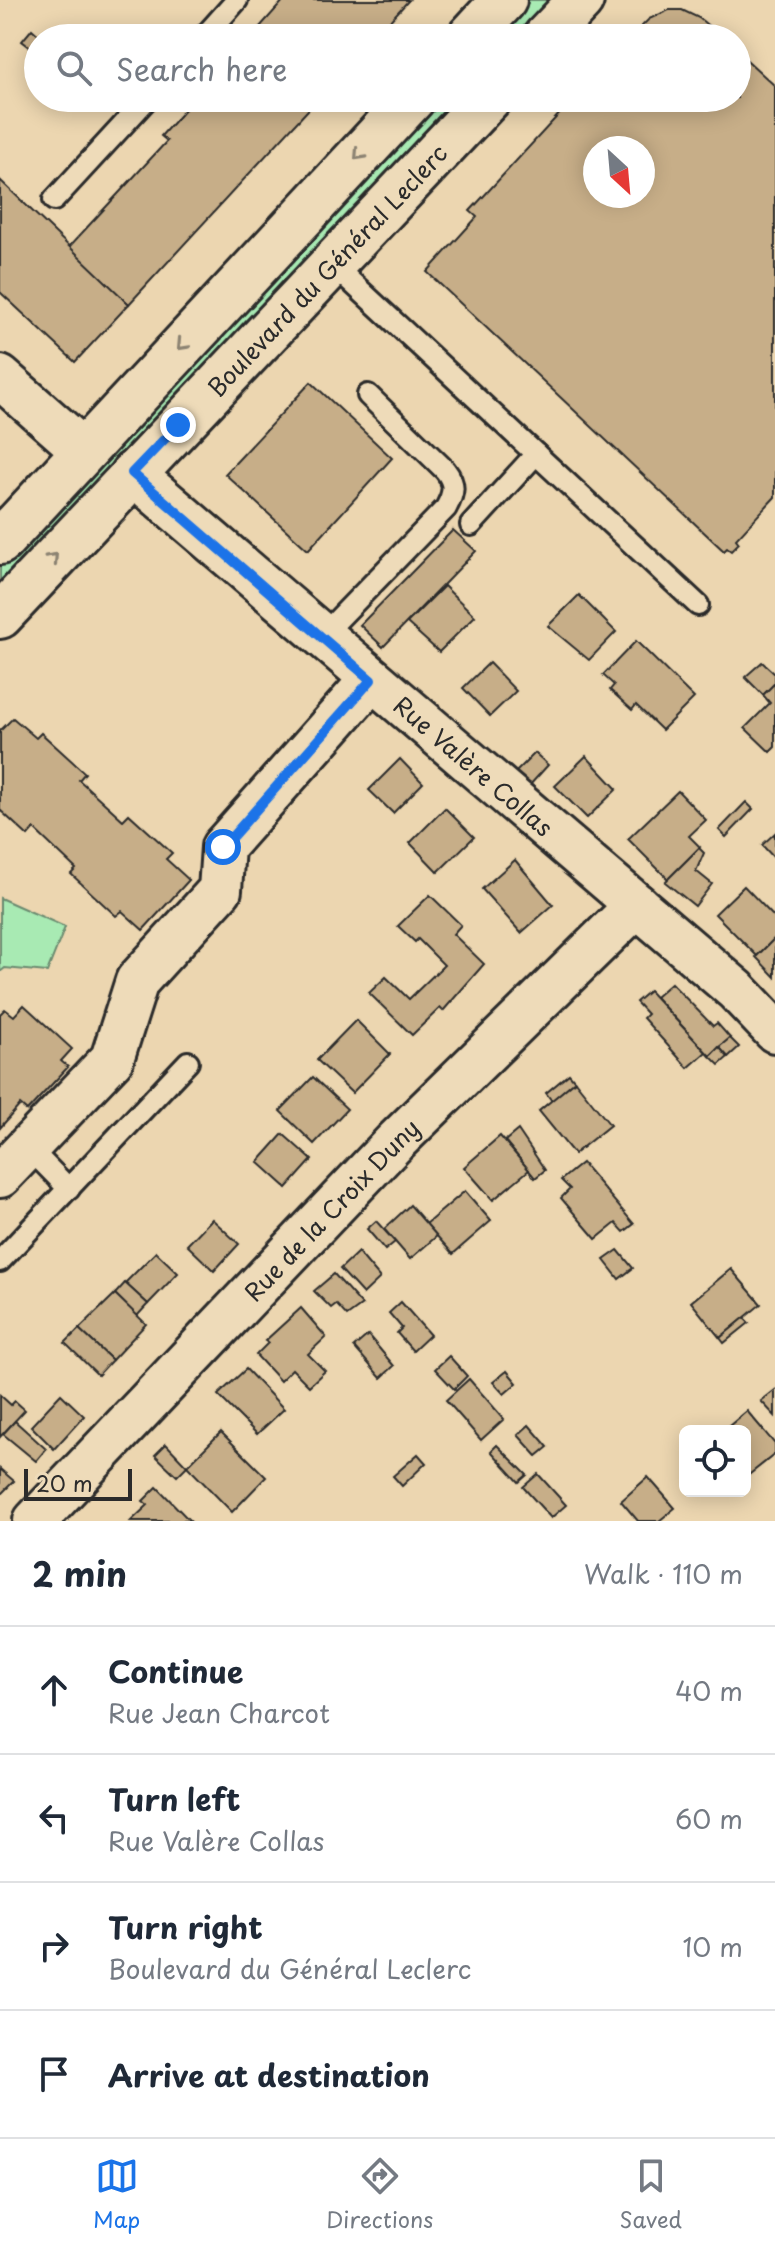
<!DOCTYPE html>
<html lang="en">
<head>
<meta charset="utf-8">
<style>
	:root { --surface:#fff; --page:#f6f6f7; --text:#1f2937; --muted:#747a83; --line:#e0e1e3; --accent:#1a73e8 }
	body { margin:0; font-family:"Playpen Sans",sans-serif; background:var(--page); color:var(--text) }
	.controls { position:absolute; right:24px; bottom:24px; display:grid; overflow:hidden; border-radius:12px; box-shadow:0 4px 20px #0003 }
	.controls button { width:72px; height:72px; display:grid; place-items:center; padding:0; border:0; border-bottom:2px solid var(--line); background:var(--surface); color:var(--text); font:40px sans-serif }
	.compass { position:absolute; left:583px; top:136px; width:72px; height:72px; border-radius:50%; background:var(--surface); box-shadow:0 4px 20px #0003; rotate:154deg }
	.scale { position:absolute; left:24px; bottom:20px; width:108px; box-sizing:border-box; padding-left:8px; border:4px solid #2b2b2b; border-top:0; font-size:22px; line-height:28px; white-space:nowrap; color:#2b2b2b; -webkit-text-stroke:6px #eedbb9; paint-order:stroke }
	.stop { position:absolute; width:24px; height:24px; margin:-18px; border:6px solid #1a73e8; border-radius:50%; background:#fff }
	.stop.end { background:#1a73e8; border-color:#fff; box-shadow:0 2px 8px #0008 }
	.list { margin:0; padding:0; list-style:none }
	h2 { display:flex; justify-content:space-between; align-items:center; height:104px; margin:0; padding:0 32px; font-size:34px }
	h2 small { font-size:26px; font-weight:400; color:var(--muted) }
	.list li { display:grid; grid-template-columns:52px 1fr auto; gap:24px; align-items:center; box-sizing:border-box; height:128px; padding:0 32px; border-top:2px solid var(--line) }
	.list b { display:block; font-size:30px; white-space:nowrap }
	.list p { margin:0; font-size:26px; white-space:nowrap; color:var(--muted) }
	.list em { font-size:26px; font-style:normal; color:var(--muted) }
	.icon { flex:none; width:44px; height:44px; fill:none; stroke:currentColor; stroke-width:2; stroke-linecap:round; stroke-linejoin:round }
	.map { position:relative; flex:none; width:775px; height:1521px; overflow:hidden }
	.search { position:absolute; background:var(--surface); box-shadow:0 4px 20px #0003; left:24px; right:24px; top:24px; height:88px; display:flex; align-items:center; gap:20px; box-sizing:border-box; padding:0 28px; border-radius:44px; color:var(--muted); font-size:30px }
	.sheet { height:616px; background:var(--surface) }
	nav { display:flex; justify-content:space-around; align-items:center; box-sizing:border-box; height:112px; border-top:2px solid var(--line); background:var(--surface); font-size:22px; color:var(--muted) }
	nav a { display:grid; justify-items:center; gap:4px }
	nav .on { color:var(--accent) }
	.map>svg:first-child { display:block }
</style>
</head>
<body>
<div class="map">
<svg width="775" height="1521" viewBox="0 0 775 1521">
	<rect width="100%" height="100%" fill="#ecd6b0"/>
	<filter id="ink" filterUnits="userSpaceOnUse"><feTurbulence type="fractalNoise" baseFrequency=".0125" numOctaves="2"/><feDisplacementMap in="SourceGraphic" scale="16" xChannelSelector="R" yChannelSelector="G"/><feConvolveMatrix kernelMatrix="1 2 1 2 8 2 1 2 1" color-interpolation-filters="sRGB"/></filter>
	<g filter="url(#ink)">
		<g fill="#a8eab3" stroke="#6a8a6f" stroke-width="2">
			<path d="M 518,0 L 557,0 L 522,38 L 482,38 Z"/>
			<path d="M 427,98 L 466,98 L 0,600 L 0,557 Z"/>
			<path d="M 0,898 L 65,927 L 47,972 L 5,968 L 0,972 Z"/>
		</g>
		<g fill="#c7ae88" stroke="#2b2b2b" stroke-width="2" fill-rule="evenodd">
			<path d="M 284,0 L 409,0 L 374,38 L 250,38 Z"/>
			<path d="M 669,10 L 682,10 L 699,18 L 723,38 L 630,38 L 649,19 Z"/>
			<path d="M 32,29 L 42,38 L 38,38 L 36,52 L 22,41 Z"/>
			<path d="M 737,51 L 775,86 L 775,497 L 736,539 L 739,543 L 731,551 L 727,548 L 724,551 L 427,272 L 477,217 L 470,211 L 574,98 L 737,98 ZM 595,148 L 643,148 L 643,196 L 595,196 Z"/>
			<path d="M 195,98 L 319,98 L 129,304 L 68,248 L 167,141 L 161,136 Z"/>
			<path d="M 0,180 L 129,304 L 75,362 L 0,292 Z"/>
			<path d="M 311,382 L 392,458 L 308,550 L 225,474 Z"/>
			<path d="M 453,530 L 476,551 L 383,647 L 360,625 Z"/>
			<path d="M 444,586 L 475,616 L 439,652 L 407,623 Z"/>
			<path d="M 579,595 L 616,632 L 589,660 L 548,626 Z"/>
			<path d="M 636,641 L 694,698 L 662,730 L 636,705 L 632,710 L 610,690 L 614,685 L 603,675 Z"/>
			<path d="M 762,662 L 775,674 L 775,683 L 763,695 L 745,677 Z"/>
			<path d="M 489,663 L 516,691 L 490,716 L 463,688 Z"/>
			<path d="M 775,683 L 775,747 L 770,752 L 745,728 L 770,703 L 763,695 Z"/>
			<path d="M 13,718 L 36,738 L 41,733 L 85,773 L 79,780 L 123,820 L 129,814 L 172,853 L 166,859 L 189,880 L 143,930 L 122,911 L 116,916 L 71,874 L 76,869 L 34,829 L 28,836 L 0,810 L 0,731 Z"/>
			<path d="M 535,753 L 548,765 L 529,786 L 515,773 Z"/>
			<path d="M 586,756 L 617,789 L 587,818 L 555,786 Z"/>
			<path d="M 400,759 L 423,783 L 393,813 L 369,790 Z"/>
			<path d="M 678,791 L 706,820 L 689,836 L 700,847 L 668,879 L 628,839 Z"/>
			<path d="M 746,802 L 753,809 L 726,837 L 719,830 Z"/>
			<path d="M 445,808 L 474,837 L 438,872 L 410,843 Z"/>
			<path d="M 775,833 L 775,859 L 762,845 Z"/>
			<path d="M 699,848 L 704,853 L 696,871 L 712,884 L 695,906 L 665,882 Z"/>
			<path d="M 515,860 L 553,905 L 521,933 L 482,889 Z"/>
			<path d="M 744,886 L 775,918 L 775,938 L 757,956 L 715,914 Z"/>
			<path d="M 430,895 L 461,925 L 453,934 L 484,964 L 443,1011 L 440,1008 L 412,1035 L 369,993 L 386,977 L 409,999 L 444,965 L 418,939 L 415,942 L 398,926 Z"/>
			<path d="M 775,938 L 775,977 L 756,957 Z"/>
			<path d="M 671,983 L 713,1026 L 717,1023 L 730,1038 L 710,1056 L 655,997 Z"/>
			<path d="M 649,991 L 706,1052 L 688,1068 L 643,1018 L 647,1014 L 636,1002 Z"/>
			<path d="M 24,1005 L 72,1049 L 61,1061 L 68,1067 L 27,1111 L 20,1105 L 0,1128 L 0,1014 L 5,1009 L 14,1016 Z"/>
			<path d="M 356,1020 L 390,1054 L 352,1093 L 317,1060 Z"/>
			<path d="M 730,1038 L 739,1047 L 728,1057 L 719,1047 Z"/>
			<path d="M 719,1047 L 728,1057 L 719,1065 L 710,1056 Z"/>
			<path d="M 569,1074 L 575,1081 L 552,1101 L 546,1093 Z"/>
			<path d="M 313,1077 L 347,1109 L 314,1144 L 280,1111 Z"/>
			<path d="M 575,1081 L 610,1125 L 574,1154 L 539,1111 Z"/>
			<path d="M 518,1130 L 545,1170 L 535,1178 L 505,1141 Z"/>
			<path d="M 283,1134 L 312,1160 L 287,1188 L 258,1162 Z"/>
			<path d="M 500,1136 L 529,1170 L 493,1200 L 464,1167 Z"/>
			<path d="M 582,1163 L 634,1224 L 624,1232 L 616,1223 L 596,1239 L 561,1198 L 570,1189 L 561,1180 Z"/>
			<path d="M 465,1191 L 491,1221 L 453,1254 L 426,1224 Z"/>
			<path d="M 410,1205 L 437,1236 L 410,1259 L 384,1229 Z"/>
			<path d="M 212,1219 L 239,1244 L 214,1271 L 187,1245 Z"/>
			<path d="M 376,1221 L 395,1242 L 385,1250 L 367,1229 Z"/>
			<path d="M 618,1250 L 633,1268 L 619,1279 L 604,1260 Z"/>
			<path d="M 156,1252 L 178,1273 L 148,1304 L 125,1283 Z"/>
			<path d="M 358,1252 L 380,1278 L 363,1294 L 340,1269 Z"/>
			<path d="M 731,1269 L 761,1304 L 720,1338 L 691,1302 Z"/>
			<path d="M 334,1274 L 362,1305 L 347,1316 L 336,1304 L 331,1308 L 314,1291 Z"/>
			<path d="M 125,1283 L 148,1304 L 137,1316 L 115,1294 Z"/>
			<path d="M 115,1294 L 146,1324 L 112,1360 L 79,1329 Z"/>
			<path d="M 401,1302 L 430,1335 L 413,1351 L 397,1333 L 402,1328 L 389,1313 Z"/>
			<path d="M 301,1308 L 326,1337 L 308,1354 L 325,1371 L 309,1386 L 292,1369 L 280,1381 L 256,1355 L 268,1343 L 265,1341 Z"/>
			<path d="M 744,1318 L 749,1323 L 724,1343 L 720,1338 Z"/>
			<path d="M 79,1329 L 112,1360 L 98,1375 L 65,1343 Z"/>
			<path d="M 368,1335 L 394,1366 L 381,1378 L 354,1347 Z"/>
			<path d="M 449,1356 L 467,1376 L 454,1389 L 435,1369 Z"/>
			<path d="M 246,1369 L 284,1409 L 257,1434 L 218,1395 Z"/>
			<path d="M 507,1371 L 517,1383 L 504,1394 L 493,1382 Z"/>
			<path d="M 469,1379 L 504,1419 L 481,1440 L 446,1400 Z"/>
			<path d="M 775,1390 L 775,1416 L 761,1401 Z"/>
			<path d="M 61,1394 L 84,1416 L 54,1449 L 31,1426 Z"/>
			<path d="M 0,1395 L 11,1405 L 15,1401 L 25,1410 L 0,1437 Z"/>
			<path d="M 747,1411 L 775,1444 L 775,1454 L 745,1478 L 745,1431 L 723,1431 Z"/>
			<path d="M 15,1421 L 46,1449 L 36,1461 L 3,1434 Z"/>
			<path d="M 529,1425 L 548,1447 L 537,1456 L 518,1435 Z"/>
			<path d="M 221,1432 L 266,1477 L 232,1512 L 187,1466 Z"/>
			<path d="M 166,1444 L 187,1466 L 177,1476 L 155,1455 Z"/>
			<path d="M 497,1445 L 527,1475 L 519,1482 L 491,1451 Z"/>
			<path d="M 418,1454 L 426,1463 L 402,1486 L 393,1476 Z"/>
			<path d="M 0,1469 L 14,1481 L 0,1495 Z"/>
			<path d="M 538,1474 L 566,1505 L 551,1518 L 523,1487 Z"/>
			<path d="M 648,1477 L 675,1508 L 659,1521 L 638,1521 L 621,1501 Z"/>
			<path d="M 157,1487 L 190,1521 L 131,1521 L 148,1505 L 143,1501 Z"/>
		</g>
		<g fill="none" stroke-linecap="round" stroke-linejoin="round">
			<defs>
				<g id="lane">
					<path d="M 203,38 L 237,0"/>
					<path d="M 54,200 L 148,98"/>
					<path d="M 331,263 L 698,605"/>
					<path d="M 471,525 L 536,454"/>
					<path d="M 321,637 L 446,508 C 454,493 456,484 445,470 L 368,395"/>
					<path d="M 28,1147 L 69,1189"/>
					<path d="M 0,1261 L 188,1062"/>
				</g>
				<g id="street">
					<path d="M 0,377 L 84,451"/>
					<path id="s1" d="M 132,473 L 736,990 L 775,1031"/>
					<path d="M 0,1176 L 112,1059 L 137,981 L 220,890 L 223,847 L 371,680"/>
					<path id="s2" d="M 35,1521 L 395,1142 L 637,905"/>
				</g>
				<g id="secondary">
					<path d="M 469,38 L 504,0"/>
					<path d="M 545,38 L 581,0"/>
					<path d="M 0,542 L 413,98"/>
					<path id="s3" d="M 0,616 L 489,98"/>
				</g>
			</defs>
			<use href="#lane" stroke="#2b2b2b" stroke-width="26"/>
			<use href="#street" stroke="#2b2b2b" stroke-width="48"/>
			<use href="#secondary" stroke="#2b2b2b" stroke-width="50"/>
			<use href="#lane" stroke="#eedbb9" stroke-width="20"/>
			<use href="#street" stroke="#eedbb9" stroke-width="42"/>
			<use href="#secondary" stroke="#eedbb9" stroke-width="44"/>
		</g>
		<defs><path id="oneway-chevron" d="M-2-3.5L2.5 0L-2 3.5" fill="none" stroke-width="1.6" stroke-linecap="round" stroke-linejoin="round" transform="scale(2)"/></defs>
		<g stroke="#8c8372">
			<use href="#oneway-chevron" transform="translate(359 155) rotate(133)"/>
			<use href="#oneway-chevron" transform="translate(182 345) rotate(133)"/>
			<use href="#oneway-chevron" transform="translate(53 558) rotate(-47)"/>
		</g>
	</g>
	<g fill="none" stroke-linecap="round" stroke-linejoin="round" filter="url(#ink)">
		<path stroke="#1a73e8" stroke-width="10" d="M 178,425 L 132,473 L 371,680 L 223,847"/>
	</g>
	<g text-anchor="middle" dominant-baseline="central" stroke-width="7" stroke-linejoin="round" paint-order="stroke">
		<g font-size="24" fill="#2b2b2b" stroke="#eedbb9">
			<text stroke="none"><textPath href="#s3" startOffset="476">Boulevard du Général Leclerc</textPath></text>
			<text stroke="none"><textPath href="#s1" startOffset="450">Rue Valère Collas</textPath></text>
			<text stroke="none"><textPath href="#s2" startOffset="430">Rue de la Croix Duny</textPath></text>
		</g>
	</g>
</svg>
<div class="controls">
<button><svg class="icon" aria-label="locate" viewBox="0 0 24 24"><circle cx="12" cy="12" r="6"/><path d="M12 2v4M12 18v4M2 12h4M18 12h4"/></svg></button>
</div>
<svg class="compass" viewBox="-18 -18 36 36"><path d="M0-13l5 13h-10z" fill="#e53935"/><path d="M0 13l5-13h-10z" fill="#747a83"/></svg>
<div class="scale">20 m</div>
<div class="stop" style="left:223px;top:847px"></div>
<div class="stop end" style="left:178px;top:425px"></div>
<div class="search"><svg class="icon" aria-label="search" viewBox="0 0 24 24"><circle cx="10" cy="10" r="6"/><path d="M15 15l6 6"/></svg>Search here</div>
</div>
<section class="sheet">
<h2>2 min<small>Walk · 110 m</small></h2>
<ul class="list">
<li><svg class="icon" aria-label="ahead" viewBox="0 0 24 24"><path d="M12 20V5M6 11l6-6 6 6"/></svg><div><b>Continue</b><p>Rue Jean Charcot</p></div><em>40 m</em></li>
<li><svg class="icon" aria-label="left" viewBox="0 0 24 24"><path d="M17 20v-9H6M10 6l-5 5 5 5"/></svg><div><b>Turn left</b><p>Rue Valère Collas</p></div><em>60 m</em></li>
<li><svg class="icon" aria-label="right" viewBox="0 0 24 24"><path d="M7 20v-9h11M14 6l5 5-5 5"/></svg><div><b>Turn right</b><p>Boulevard du Général Leclerc</p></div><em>10 m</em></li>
<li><svg class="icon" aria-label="arrive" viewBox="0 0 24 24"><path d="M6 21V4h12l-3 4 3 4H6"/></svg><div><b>Arrive at destination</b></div></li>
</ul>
</section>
<nav>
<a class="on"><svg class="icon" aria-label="map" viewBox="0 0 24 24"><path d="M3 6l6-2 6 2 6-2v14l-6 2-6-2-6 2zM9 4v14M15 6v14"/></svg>Map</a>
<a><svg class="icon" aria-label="directions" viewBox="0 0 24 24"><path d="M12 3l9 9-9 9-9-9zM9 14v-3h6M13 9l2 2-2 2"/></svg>Directions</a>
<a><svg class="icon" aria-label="saved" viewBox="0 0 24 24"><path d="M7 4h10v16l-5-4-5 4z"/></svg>Saved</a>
</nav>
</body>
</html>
